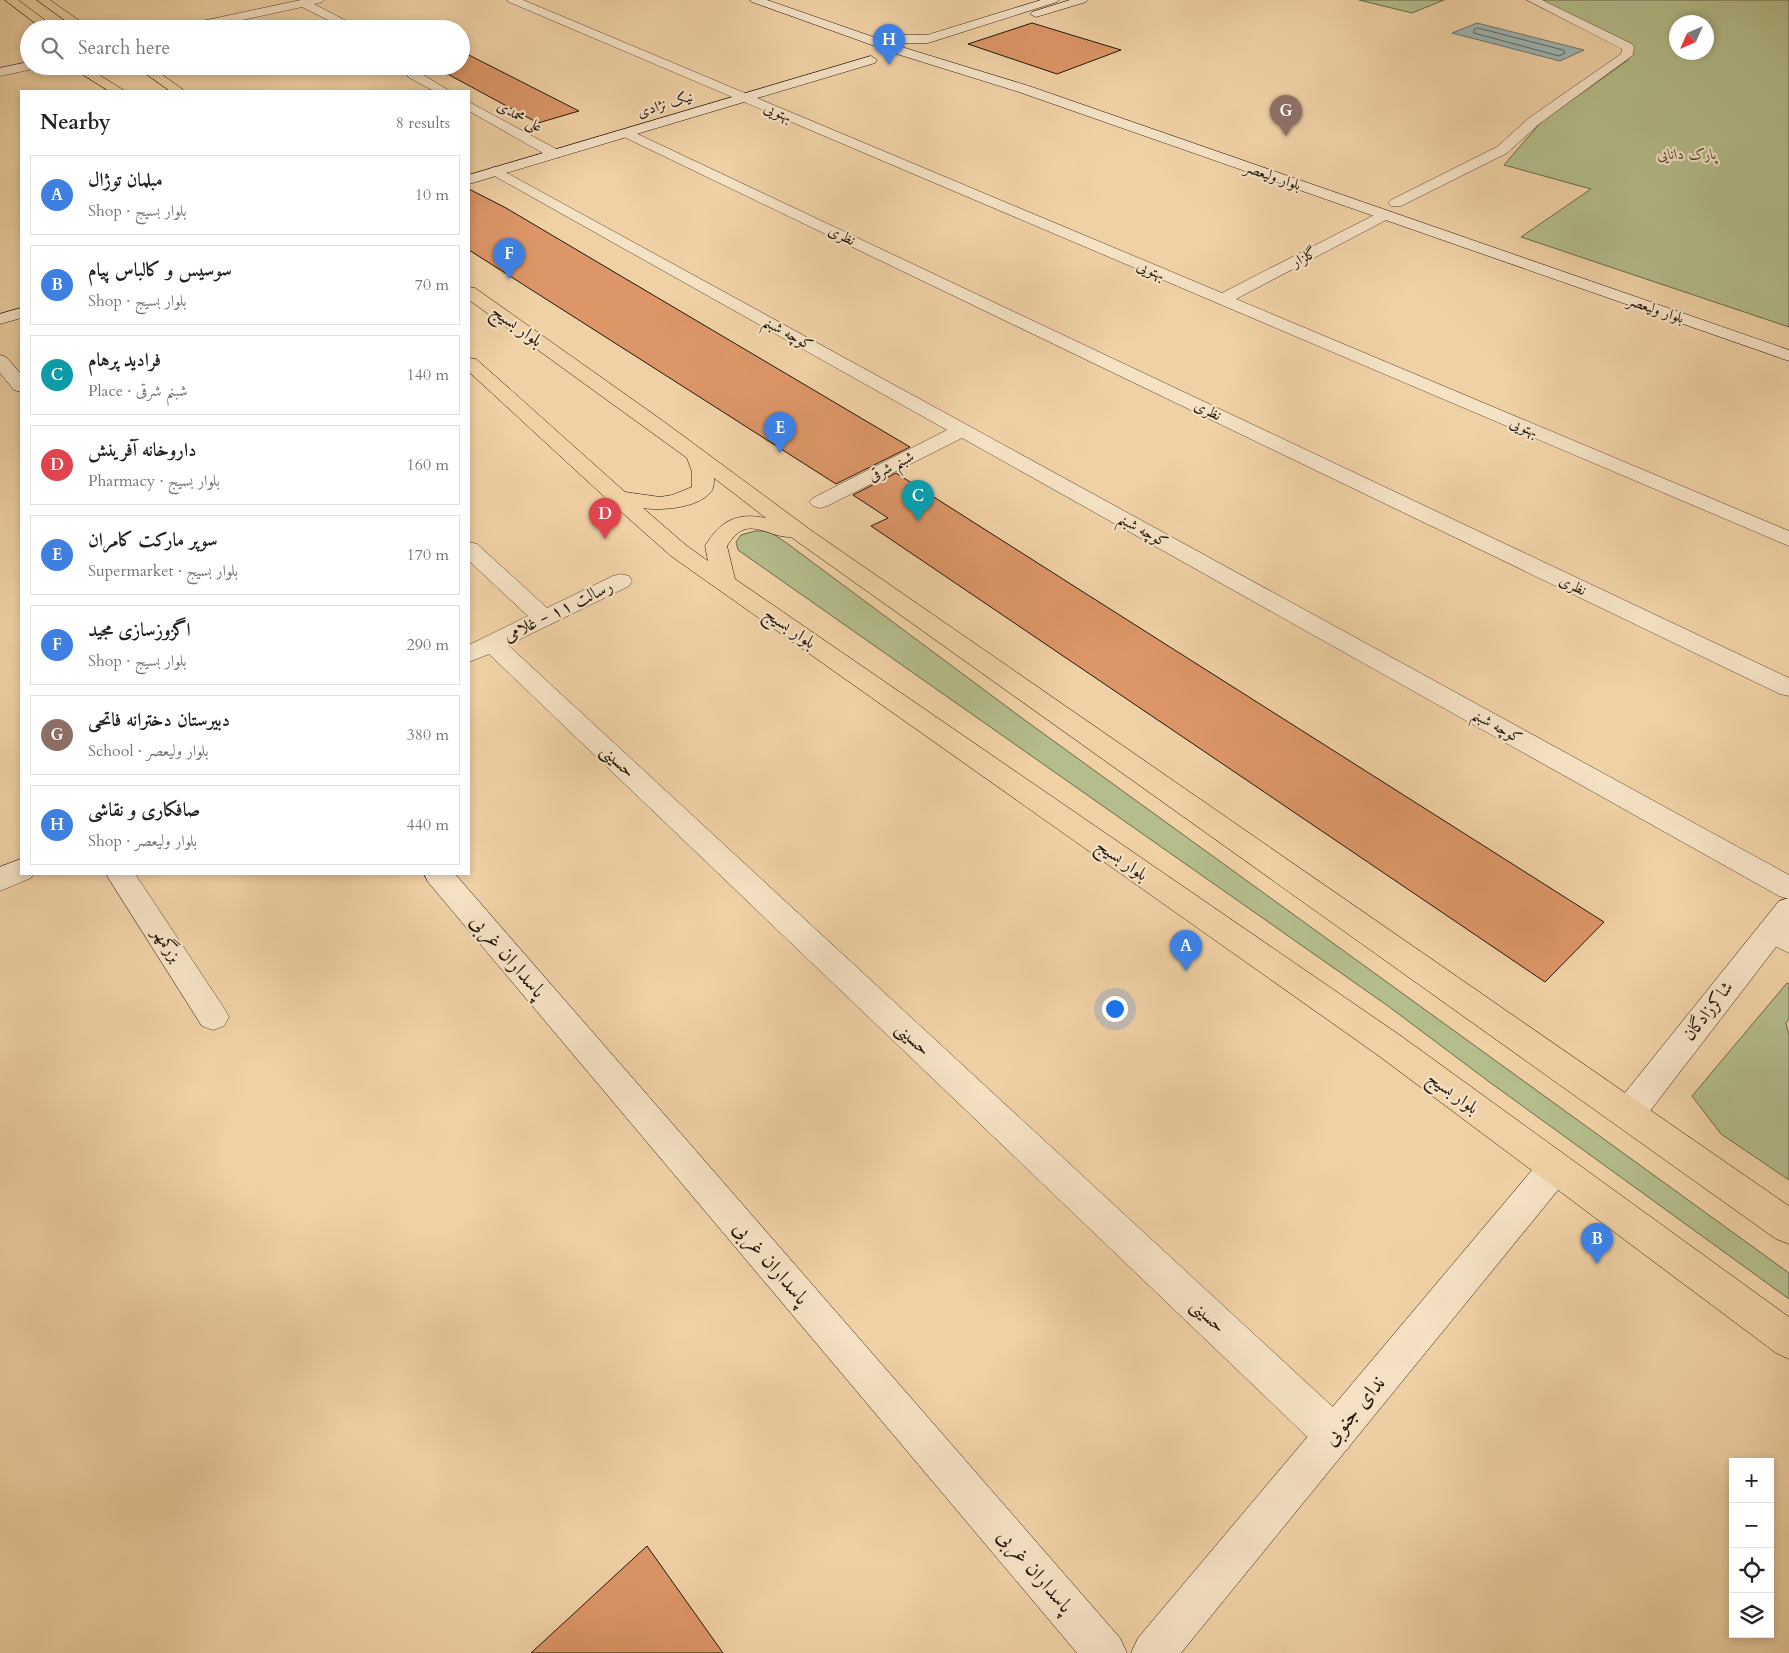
<!DOCTYPE html>
<html lang="en">
<head>
<meta charset="utf-8">
<style>
	:root { --surface:#fff; --page:#f6f6f6; --text:#222; --muted:#767676; --line:#e0e0e0; --accent:#0f766e }
	body { margin:0; font-family:Cardo,Amiri,serif; background:var(--page); color:var(--text) }
	.controls { position:absolute; right:15px; bottom:15px; display:grid; overflow:hidden; border-radius:0px; box-shadow:0 2px 8px #0003 }
	.controls button { width:45px; height:45px; display:grid; place-items:center; padding:0; border:0; border-bottom:1px solid var(--line); background:var(--surface); color:var(--text); font:25px sans-serif }
	.compass { position:absolute; left:1669px; top:15px; width:45px; height:45px; border-radius:50%; background:var(--surface); box-shadow:0 2px 8px #0003; rotate:225deg }
	.you { position:absolute; left:1114px; top:1008px; width:18px; height:18px; margin:-12px; border:4px solid #fff; border-radius:50%; background:#1a73e8; box-shadow:0 0 0 8px #1a73e833 }
	.badge { display:grid; place-items:center; width:32px; height:32px; border-radius:50%; background:var(--accent); color:#fff; font-size:16px; font-weight:700 }
	.pin { position:absolute; translate:-50% -41px; filter:drop-shadow(0 1px 2px #0008) }
	.pin::after { content:''; position:absolute; top:26px; width:18px; height:15px; background:inherit; clip-path:polygon(0 0,100% 0,50% 100%) }
	.list { margin:0; padding:0; list-style:none }
	h2 { display:flex; justify-content:space-between; align-items:center; height:65px; margin:0; padding:0 20px; font-size:21px }
	h2 small { font-size:16px; font-weight:400; color:var(--muted) }
	.list li { display:grid; grid-template-columns:32px 1fr auto; gap:15px; align-items:center; box-sizing:border-box; height:80px; margin:0 10px 10px; padding:0 10px; border:1px solid var(--line); border-radius:0px }
	.list b { display:block; font-size:19px; white-space:nowrap }
	.list p { margin:0; font-size:16px; white-space:nowrap; color:var(--muted) }
	.list em { font-size:16px; font-style:normal; color:var(--muted) }
	.icon { flex:none; width:28px; height:28px; fill:none; stroke:currentColor; stroke-width:2; stroke-linecap:round; stroke-linejoin:round }
	.map { position:relative; flex:none; width:1789px; height:1653px; overflow:hidden }
	.search { position:absolute; background:var(--surface); box-shadow:0 2px 8px #0003; left:20px; top:20px; width:450px; height:55px; display:flex; align-items:center; gap:12px; box-sizing:border-box; padding:0 18px; border-radius:28px; color:var(--muted); font-size:19px }
	.panel { position:absolute; background:var(--surface); box-shadow:0 2px 8px #0003; left:20px; top:90px; width:450px; height:785px; border-radius:0px }
	.map>svg:first-child { display:block }
</style>
</head>
<body>
<div class="map">
<svg width="1789" height="1653" viewBox="0 0 1789 1653">
	<rect width="100%" height="100%" fill="#f0d1a5"/>
	<filter id="stains"><feTurbulence type="fractalNoise" baseFrequency=".004" numOctaves="4"/><feColorMatrix values="0 0 0 0 .2 0 0 0 0 .09 0 0 0 0 .02 0 0 0 .5 -.17"/></filter>
	<radialGradient id="worn" r=".72"><stop offset=".6" stop-color="#630" stop-opacity="0"/><stop offset="1" stop-color="#630" stop-opacity=".3"/></radialGradient>
	<g fill="#b4bd8b" stroke="#6a694a" fill-rule="evenodd">
		<path d="M 1359,0 L 1444,0 L 1412,13 Z"/>
		<path d="M 1540,0 L 1789,0 L 1789,327 L 1521,237 L 1591,189 L 1504,165 L 1541,122 L 1628,60 L 1629,50 ZM 1676,22 L 1706,22 L 1706,52 L 1676,52 Z"/>
		<path d="M 755,531 L 769,531 L 788,544 L 1026,721 L 1789,1273 L 1789,1299 L 1488,1081 L 1388,1006 L 738,550 L 736,542 L 741,535 Z"/>
		<path d="M 1787,983 L 1789,984 L 1789,1019 L 1786,1023 L 1789,1036 L 1789,1180 L 1721,1134 L 1692,1096 Z"/>
	</g>
	<path fill="#9eb5b2" stroke="#6c756f" d="M 1477,23 L 1584,50 L 1560,61 L 1452,33 Z"/>
	<g fill="none" stroke-linecap="round" stroke-linejoin="round">
		<path stroke="#5f655e" stroke-width="1" d="M 1478,28 L 1563,50 L 1565,53 L 1559,56 L 1474,33 L 1474,30 Z"/>
	</g>
	<g fill="#dd9667" stroke="#20150a">
		<path d="M 1032,23 L 1121,50 L 1057,74 L 968,44 Z"/>
		<path d="M 461,51 L 579,111 L 538,123 L 442,71 L 445,66 L 461,66 Z"/>
		<path d="M 469,189 L 506,208 L 910,447 L 836,484 L 469,250 Z"/>
		<path d="M 896,473 L 1099,602 L 1604,922 L 1545,982 L 871,526 L 888,518 L 853,495 Z"/>
		<path d="M 647,1546 L 723,1653 L 531,1653 Z"/>
	</g>
	<g fill="none" stroke-linecap="round" stroke-linejoin="round">
		<defs>
			<g id="street">
				<path d="M 301,0 L 324,0 L 322,2 L 314,4 L 362,29 L 346,29 L 302,7 L 201,29 L 178,29 L 184,25 Z"/>
				<path d="M 507,0 L 523,0 L 1222,293 L 1380,212 L 1390,212 L 1393,215 L 1390,218 L 1236,299 L 1789,531 L 1789,546 L 509,2 Z"/>
				<path d="M 1527,0 L 1542,0 L 1632,44 L 1634,47 L 1633,55 L 1539,124 L 1507,153 L 1401,206 L 1391,206 L 1388,203 L 1391,200 L 1497,147 L 1529,118 L 1621,54 L 1622,49 Z"/>
				<path d="M 29,62 L 29,66 L 35,66 L 33,69 L 0,76 L 0,68 Z"/>
				<path d="M 411,66 L 423,66 L 420,73 L 450,91 L 434,91 L 408,77 L 407,74 Z"/>
				<path d="M 469,102 L 560,151 L 562,154 L 560,157 L 550,157 L 469,111 Z"/>
				<path d="M 627,129 L 1789,678 L 1789,696 L 1780,694 L 622,136 L 620,133 Z"/>
				<path d="M 496,167 L 1789,875 L 1789,899 L 1779,896 L 962,438 L 827,506 L 820,508 L 813,506 L 809,502 L 813,498 L 947,430 L 491,174 L 489,171 L 491,168 Z"/>
				<path d="M 469,542 L 477,544 L 547,608 L 613,576 L 621,574 L 629,576 L 632,581 L 629,586 L 508,645 L 1348,1421 L 1354,1435 L 1348,1449 L 1334,1455 L 1320,1449 L 489,654 L 469,662 L 469,645 L 528,616 L 469,561 Z"/>
				<path d="M 21,859 L 21,874 L 33,874 L 31,878 L 0,891 L 0,867 Z"/>
				<path d="M 106,874 L 135,874 L 224,1008 L 229,1017 L 224,1026 L 213,1030 L 202,1026 Z"/>
				<path d="M 1771,919 L 1789,927 L 1789,953 L 1761,939 L 1756,931 L 1761,923 Z"/>
			</g>
			<g id="secondary">
				<path d="M 750,0 L 767,0 L 905,48 L 1029,86 L 1789,350 L 1789,361 L 1019,92 L 897,54 L 752,2 Z"/>
				<path d="M 1041,0 L 1059,0 L 1057,2 L 928,43 L 904,43 L 898,39 L 904,35 L 927,35 Z"/>
				<path d="M 1070,0 L 1088,0 L 1086,2 L 1036,17 L 1030,14 L 1032,12 Z"/>
				<path d="M 871,56 L 877,60 L 875,63 L 469,184 L 469,175 Z"/>
				<path d="M 21,308 L 21,318 L 0,324 L 0,314 Z"/>
				<path d="M 0,355 L 6,357 L 21,374 L 21,392 L 14,390 L 0,373 Z"/>
				<path d="M 424,874 L 455,874 L 1120,1638 L 1127,1653 L 1077,1653 L 428,882 Z"/>
				<path d="M 1789,898 L 1789,930 L 1640,1124 L 1628,1129 L 1616,1124 L 1611,1114 L 1616,1104 L 1779,901 Z"/>
				<path d="M 1555,1152 L 1567,1157 L 1572,1168 L 1567,1179 L 1181,1653 L 1131,1653 L 1138,1638 L 1543,1157 Z"/>
			</g>
			<g id="primary">
				<path d="M 5,0 L 18,0 L 57,29 L 43,29 Z"/>
				<path d="M 37,0 L 50,0 L 91,29 L 77,29 Z"/>
				<path d="M 69,66 L 85,66 L 125,91 L 109,91 Z"/>
				<path d="M 135,66 L 150,66 L 185,91 L 170,91 Z"/>
				<path d="M 469,287 L 475,288 L 663,421 L 812,531 L 1789,1206 L 1789,1244 L 1776,1239 L 791,537 C 766,538 747,512 727,546 L 735,579 L 1401,1036 L 1789,1317 L 1789,1359 L 1776,1353 L 1379,1056 L 671,556 L 609,501 L 469,372 L 469,358 L 476,359 L 502,382 L 625,492 L 660,497 L 672,495 L 692,487 L 692,472 L 687,458 L 469,300 ZM 714,478 L 766,518 C 736,512 720,521 705,546 L 708,561 L 687,546 L 643,508 C 661,511 697,508 710,493 C 714,489 714,483 714,478 Z"/>
			</g>
		</defs>
		<use href="#street" stroke="#544431" stroke-width="1"/>
		<use href="#secondary" stroke="#20150a" stroke-width="1"/>
		<use href="#primary" stroke="#20150a" stroke-width="1"/>
		<use href="#street" fill="#f5e1c4" fill-rule="evenodd"/>
		<use href="#secondary" fill="#f5e1c4" fill-rule="evenodd"/>
		<use href="#primary" fill="#f0d1a5" fill-rule="evenodd"/>
	</g>
	<g text-anchor="middle" dominant-baseline="central" stroke-width="4.5" stroke-linejoin="round" paint-order="stroke">
		<g font-size="15" fill="#20150a" stroke="#f5e1c4">
			<text transform="translate(665 104) rotate(-17)">نیک نژادی</text>
			<text transform="translate(778 112) rotate(23)">بهتویی</text>
			<text transform="translate(520 116) rotate(29)">علی محمدی</text>
			<text transform="translate(1273 176) rotate(19)">بلوار ولیعصر</text>
			<text transform="translate(842 235) rotate(26)">نظری</text>
			<text transform="translate(1304 257) rotate(-28)">گلزار</text>
			<text transform="translate(1151 270) rotate(23)">بهتویی</text>
			<text transform="translate(1656 309) rotate(19)">بلوار ولیعصر</text>
			<text transform="translate(788 333) rotate(29)">کوچه شبنم</text>
			<text transform="translate(1208 410) rotate(26)">نظری</text>
			<text transform="translate(1524 427) rotate(23)">بهتویی</text>
			<text transform="translate(891 466) rotate(-27)">شبنم شرقی</text>
			<text transform="translate(1143 530) rotate(29)">کوچه شبنم</text>
			<text transform="translate(1573 585) rotate(26)">نظری</text>
			<text transform="translate(1497 726) rotate(29)">کوچه شبنم</text>
		</g>
		<g font-size="15" font-style="italic" fill="#4c4731" stroke="#f5e1c4">
			<text x="1687" y="154">پارک دانایی</text>
		</g>
		<g font-size="18" fill="#20150a" stroke="#f5e1c4">
			<text transform="translate(517 326) rotate(36)">بلوار بسیج</text>
			<text transform="translate(558 611) rotate(-26)">رسالت ۱۱ - غلامی</text>
			<text transform="translate(790 628) rotate(35)">بلوار بسیج</text>
			<text transform="translate(618 761) rotate(43)">حسینی</text>
			<text transform="translate(1122 860) rotate(35)">بلوار بسیج</text>
			<text transform="translate(167 945) rotate(57)">بزرگمهر</text>
			<text transform="translate(1708 1011) rotate(-52)">شاکرزادگان</text>
			<text transform="translate(913 1039) rotate(43)">حسینی</text>
			<text transform="translate(1453 1093) rotate(36)">بلوار بسیج</text>
			<text transform="translate(1208 1316) rotate(43)">حسینی</text>
		</g>
		<g font-size="21" fill="#20150a" stroke="#f5e1c4">
			<text transform="translate(508 956) rotate(49)">پاسداران غربی</text>
			<text transform="translate(771 1263) rotate(49)">پاسداران غربی</text>
			<text transform="translate(1354 1411) rotate(-50)">ندای جنوبی</text>
			<text transform="translate(1035 1571) rotate(49)">پاسداران غربی</text>
		</g>
	</g>
	<rect width="100%" height="100%" filter="url(#stains)"/>
	<rect width="100%" height="100%" fill="url(#worn)"/>
</svg>
<div class="controls">
<button>+</button>
<button>−</button>
<button><svg class="icon" aria-label="locate" viewBox="0 0 24 24"><circle cx="12" cy="12" r="6"/><path d="M12 2v4M12 18v4M2 12h4M18 12h4"/></svg></button>
<button><svg class="icon" aria-label="layers" viewBox="0 0 24 24"><path d="M12 4l9 5-9 5-9-5zM3 14l9 5 9-5"/></svg></button>
</div>
<svg class="compass" viewBox="-18 -18 36 36"><path d="M0-13l5 13h-10z" fill="#e53935"/><path d="M0 13l5-13h-10z" fill="#767676"/></svg>
<div class="you"></div>
<div class="pin badge" style="left:1186px;top:971px;background:#3f7fe0">A</div>
<div class="pin badge" style="left:1597px;top:1264px;background:#3f7fe0">B</div>
<div class="pin badge" style="left:918px;top:521px;background:#0f9aa8">C</div>
<div class="pin badge" style="left:605px;top:539px;background:#e0444e">D</div>
<div class="pin badge" style="left:780px;top:453px;background:#3f7fe0">E</div>
<div class="pin badge" style="left:509px;top:279px;background:#3f7fe0">F</div>
<div class="pin badge" style="left:1286px;top:136px;background:#8d6e63">G</div>
<div class="pin badge" style="left:889px;top:65px;background:#3f7fe0">H</div>
<div class="search"><svg class="icon" aria-label="search" viewBox="0 0 24 24"><circle cx="10" cy="10" r="6"/><path d="M15 15l6 6"/></svg>Search here</div>
<section class="panel">
<h2>Nearby<small>8 results</small></h2>
<ul class="list">
<li><span class="badge" style="background:#3f7fe0">A</span><div><b>مبلمان توژال</b><p>Shop · بلوار بسیج</p></div><em>10 m</em></li>
<li><span class="badge" style="background:#3f7fe0">B</span><div><b>سوسیس و کالباس پیام</b><p>Shop · بلوار بسیج</p></div><em>70 m</em></li>
<li><span class="badge" style="background:#0f9aa8">C</span><div><b>فرادید پرهام</b><p>Place · شبنم شرقی</p></div><em>140 m</em></li>
<li><span class="badge" style="background:#e0444e">D</span><div><b>داروخانه آفرینش</b><p>Pharmacy · بلوار بسیج</p></div><em>160 m</em></li>
<li><span class="badge" style="background:#3f7fe0">E</span><div><b>سوپر مارکت کامران</b><p>Supermarket · بلوار بسیج</p></div><em>170 m</em></li>
<li><span class="badge" style="background:#3f7fe0">F</span><div><b>اگزوزسازی مجید</b><p>Shop · بلوار بسیج</p></div><em>290 m</em></li>
<li><span class="badge" style="background:#8d6e63">G</span><div><b>دبیرستان دخترانه فاتحی</b><p>School · بلوار ولیعصر</p></div><em>380 m</em></li>
<li><span class="badge" style="background:#3f7fe0">H</span><div><b>صافکاری و نقاشی</b><p>Shop · بلوار ولیعصر</p></div><em>440 m</em></li>
</ul>
</section>
</div>
</body>
</html>
